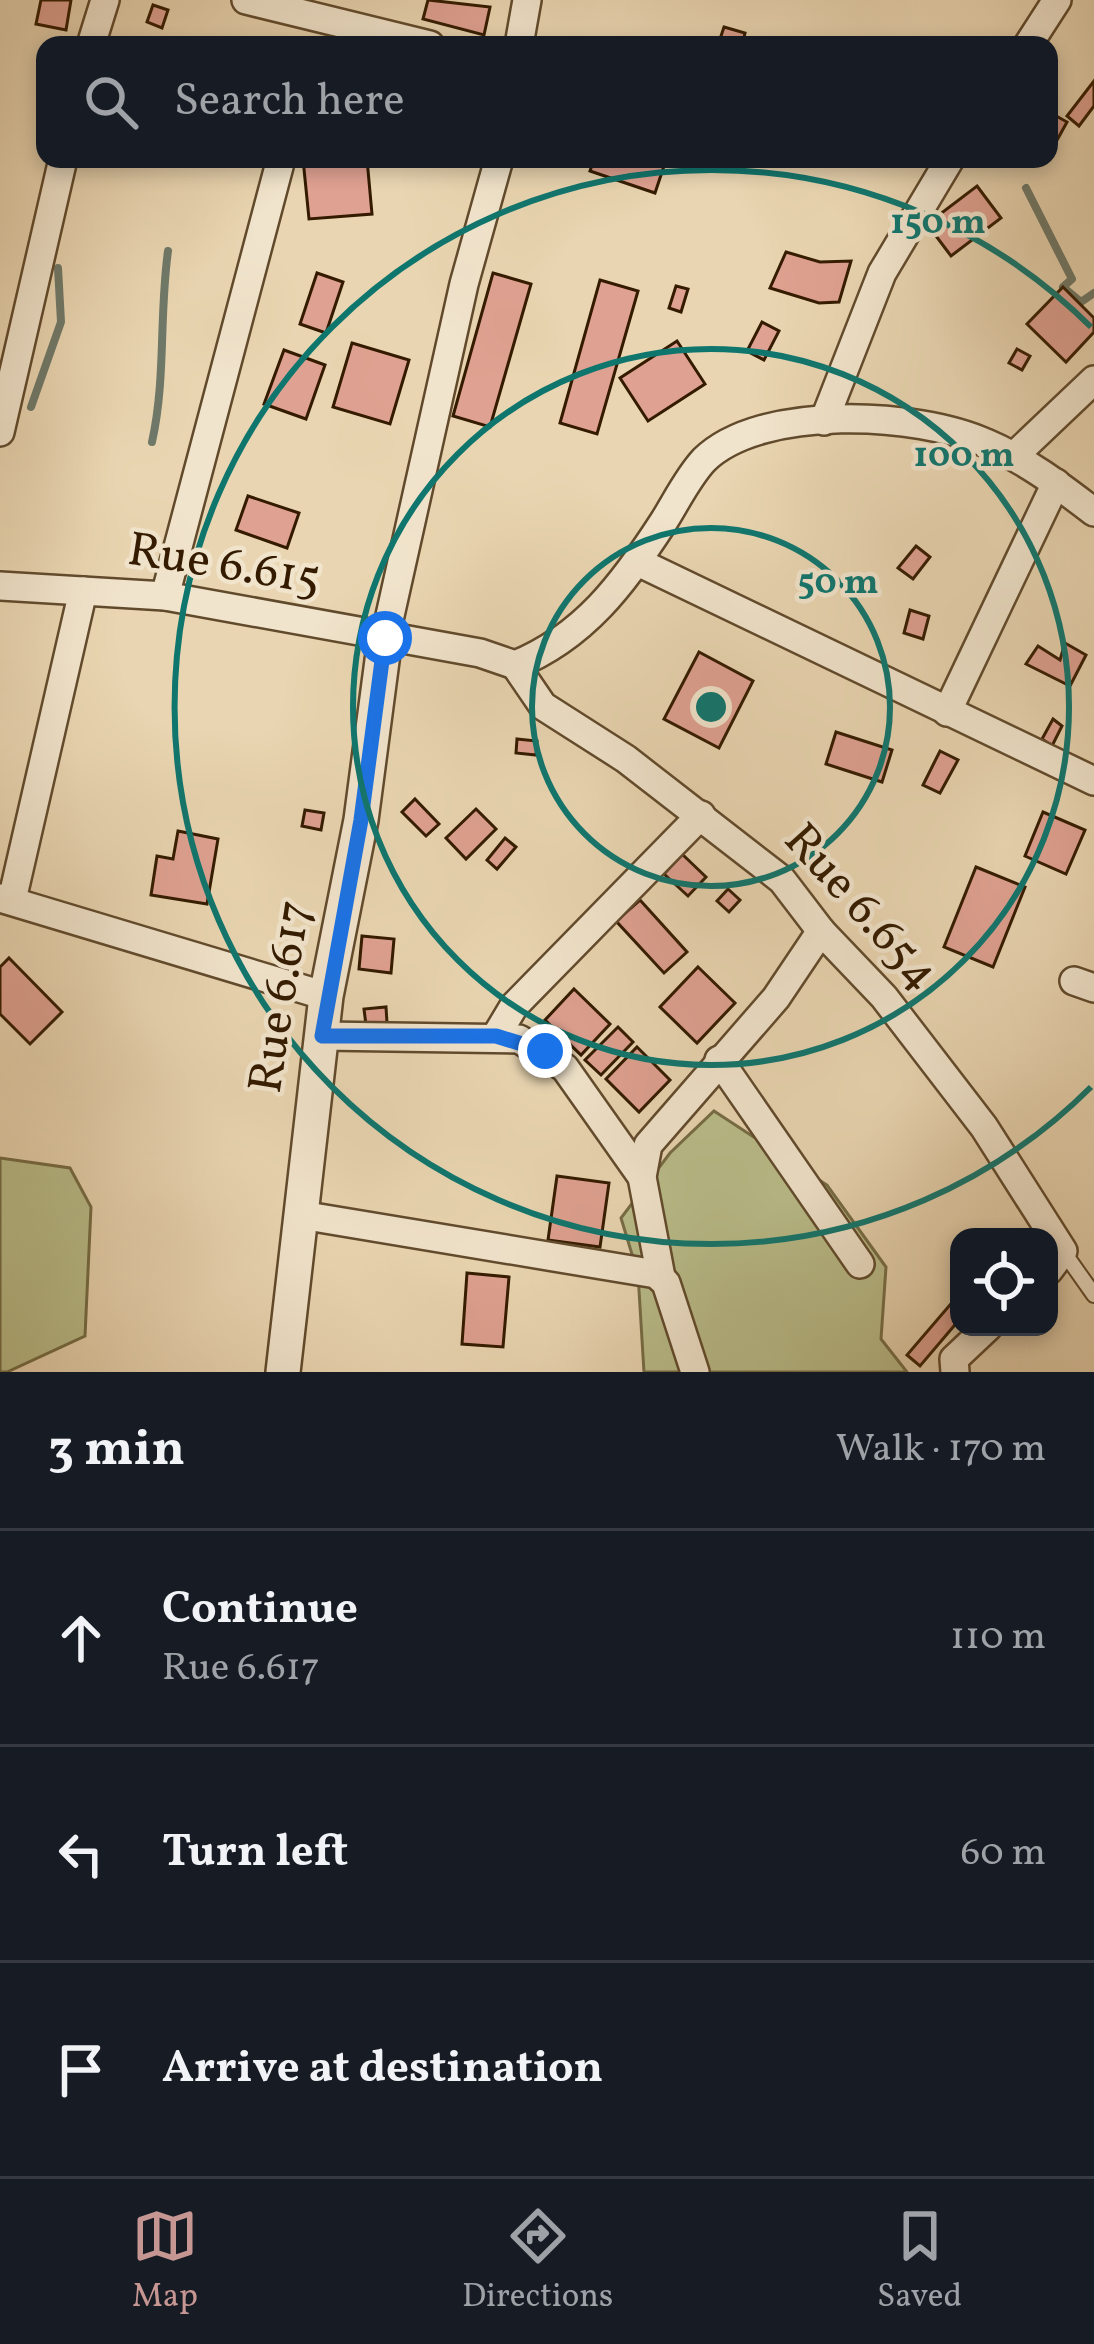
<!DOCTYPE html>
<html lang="en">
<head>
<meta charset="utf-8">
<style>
	:root { --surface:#171b24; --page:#242831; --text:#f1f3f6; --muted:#9ea1a6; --line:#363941; --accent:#c59692 }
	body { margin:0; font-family:Vollkorn,serif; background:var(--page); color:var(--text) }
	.controls { position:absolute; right:36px; bottom:36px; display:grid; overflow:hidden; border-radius:24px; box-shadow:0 6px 18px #0003 }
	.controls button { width:108px; height:108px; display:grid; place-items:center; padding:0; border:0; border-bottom:3px solid var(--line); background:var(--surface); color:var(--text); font:60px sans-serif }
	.stop { position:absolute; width:36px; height:36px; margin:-27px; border:9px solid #1a73e8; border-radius:50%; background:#fff }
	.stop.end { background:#1a73e8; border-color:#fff; box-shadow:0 3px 12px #0008 }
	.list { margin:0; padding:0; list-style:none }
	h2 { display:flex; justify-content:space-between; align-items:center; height:156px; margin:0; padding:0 48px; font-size:51px }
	h2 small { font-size:39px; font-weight:400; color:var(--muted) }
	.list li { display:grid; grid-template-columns:78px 1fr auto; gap:36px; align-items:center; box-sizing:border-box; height:216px; padding:0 48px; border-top:3px solid var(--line) }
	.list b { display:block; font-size:45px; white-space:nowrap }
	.list p { margin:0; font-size:39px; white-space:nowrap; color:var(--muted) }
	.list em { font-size:39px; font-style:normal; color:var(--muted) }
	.icon { flex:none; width:66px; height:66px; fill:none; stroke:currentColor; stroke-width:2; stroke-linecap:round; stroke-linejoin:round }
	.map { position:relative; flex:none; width:1094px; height:1372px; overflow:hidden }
	.search { position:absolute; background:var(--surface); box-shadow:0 6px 18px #0003; left:36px; right:36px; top:36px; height:132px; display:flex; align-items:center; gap:30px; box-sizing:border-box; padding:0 42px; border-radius:24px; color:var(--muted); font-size:45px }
	.sheet { height:804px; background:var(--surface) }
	nav { display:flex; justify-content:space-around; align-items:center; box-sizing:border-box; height:168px; border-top:3px solid var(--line); background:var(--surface); font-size:33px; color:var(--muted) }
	nav a { display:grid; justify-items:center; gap:6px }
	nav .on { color:var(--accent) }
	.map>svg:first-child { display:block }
</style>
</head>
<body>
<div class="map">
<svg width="1094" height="1372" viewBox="0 0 1094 1372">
	<rect width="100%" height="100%" fill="#e9d5b1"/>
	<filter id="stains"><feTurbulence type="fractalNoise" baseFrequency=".00167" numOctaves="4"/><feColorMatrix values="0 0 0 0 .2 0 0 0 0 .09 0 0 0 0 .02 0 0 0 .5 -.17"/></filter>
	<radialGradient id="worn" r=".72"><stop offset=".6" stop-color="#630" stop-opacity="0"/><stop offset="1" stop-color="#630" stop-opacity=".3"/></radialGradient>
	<g fill="#b9bd8a" stroke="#766c45" stroke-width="3">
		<path d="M 714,1111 L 827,1185 L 886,1267 L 881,1339 L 907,1372 L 644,1372 L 638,1274 L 621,1218 L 670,1153 Z"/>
		<path d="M 0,1158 L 70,1168 L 91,1207 L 85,1336 L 7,1372 L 0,1372 Z"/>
	</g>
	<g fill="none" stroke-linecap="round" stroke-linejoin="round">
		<g stroke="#6f7969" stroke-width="8">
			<path d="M 1026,188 L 1072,279 L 1063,287 L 1081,302 L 1094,293"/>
			<path d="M 31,407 L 61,322 L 58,268"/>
			<path d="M 152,442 C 166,379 159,316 168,251"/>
		</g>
	</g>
	<g fill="#dfa191" stroke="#341b00" stroke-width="3">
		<path d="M 41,0 L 71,0 L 66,30 L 36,24 Z"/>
		<path d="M 428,0 L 490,7 L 484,35 L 423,19 Z"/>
		<path d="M 153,5 L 168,10 L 162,28 L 147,22 Z"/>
		<path d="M 724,27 L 745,33 L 742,45 L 718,45 Z"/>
		<path d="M 1094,81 L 1094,106 L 1079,126 L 1067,116 Z"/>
		<path d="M 1049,112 L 1067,122 L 1056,142 L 1049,138 Z"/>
		<path d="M 303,159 L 367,159 L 372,214 L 309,219 Z"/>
		<path d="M 594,159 L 651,159 L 665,163 L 655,193 L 590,171 Z"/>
		<path d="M 977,186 L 1001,218 L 951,256 L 927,224 Z"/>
		<path d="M 786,252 L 820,262 L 851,261 L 839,302 L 819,303 L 770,288 Z"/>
		<path d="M 317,273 L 343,282 L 326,333 L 300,324 Z"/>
		<path d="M 493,273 L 531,284 L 490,427 L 453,416 Z"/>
		<path d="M 600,280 L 638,291 L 597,434 L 560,423 Z"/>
		<path d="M 676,286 L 688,289 L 681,312 L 669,308 Z"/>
		<path d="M 1063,287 L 1094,318 L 1094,332 L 1066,362 L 1027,324 Z"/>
		<path d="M 762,322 L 779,331 L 764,360 L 747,351 Z"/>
		<path d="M 677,341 L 705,384 L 648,421 L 620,378 Z"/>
		<path d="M 352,343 L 409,360 L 390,424 L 333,407 Z"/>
		<path d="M 1017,349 L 1030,356 L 1022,370 L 1009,363 Z"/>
		<path d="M 284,350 L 325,365 L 306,419 L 264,404 Z"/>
		<path d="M 248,496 L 299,513 L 287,548 L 236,530 Z"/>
		<path d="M 916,546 L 930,557 L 913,579 L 898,568 Z"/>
		<path d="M 910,610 L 929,616 L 923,639 L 904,633 Z"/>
		<path d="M 1065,643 L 1086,655 L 1070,686 L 1026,664 L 1038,646 L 1060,660 Z"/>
		<path d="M 699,652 L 753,681 L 719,748 L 664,719 Z"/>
		<path d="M 1053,719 L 1062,726 L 1052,746 L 1042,739 Z"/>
		<path d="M 836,732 L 892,750 L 882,782 L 826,764 Z"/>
		<path d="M 517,739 L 537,741 L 536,755 L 516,753 Z"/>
		<path d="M 940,751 L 958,760 L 940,793 L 923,785 Z"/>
		<path d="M 415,799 L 439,824 L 426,836 L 402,812 Z"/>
		<path d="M 476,809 L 496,829 L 466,859 L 446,838 Z"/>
		<path d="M 305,810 L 324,813 L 321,830 L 302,826 Z"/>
		<path d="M 1043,812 L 1085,830 L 1066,874 L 1025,856 Z"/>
		<path d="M 178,831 L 218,839 L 207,904 L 151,895 L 157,856 L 173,859 Z"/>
		<path d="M 505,838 L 516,847 L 497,869 L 487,860 Z"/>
		<path d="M 682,854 L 706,877 L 688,896 L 664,874 Z"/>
		<path d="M 976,867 L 1025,887 L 993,967 L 944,947 Z"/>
		<path d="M 728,889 L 740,900 L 729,912 L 717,901 Z"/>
		<path d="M 640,900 L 687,952 L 664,973 L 616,921 Z"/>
		<path d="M 362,936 L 394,939 L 391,973 L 359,969 Z"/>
		<path d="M 9,958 L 62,1012 L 30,1044 L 0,1014 L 0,967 Z"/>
		<path d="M 698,967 L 735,1003 L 697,1043 L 660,1007 Z"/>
		<path d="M 574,989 L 610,1024 L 581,1055 L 545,1020 Z"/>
		<path d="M 386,1007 L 387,1023 L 366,1025 L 364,1009 Z"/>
		<path d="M 618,1027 L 633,1042 L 601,1075 L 585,1060 Z"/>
		<path d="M 637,1047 L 670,1080 L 639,1112 L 606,1079 Z"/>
		<path d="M 557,1176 L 609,1183 L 600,1247 L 548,1240 Z"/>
		<path d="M 467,1273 L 509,1277 L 503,1347 L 462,1344 Z"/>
		<path d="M 955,1299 L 959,1320 L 920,1366 L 907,1355 Z"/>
	</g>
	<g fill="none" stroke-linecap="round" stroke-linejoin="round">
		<defs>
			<path id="service" d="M 1063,1251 L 1094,1295"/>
			<g id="minor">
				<path d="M 246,0 L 430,45"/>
				<path d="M 91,45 L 105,0"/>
				<path d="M 519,45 L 527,0"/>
				<path d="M 1028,45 L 1057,0"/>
				<path d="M 824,421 L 882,273 L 950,159"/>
				<path d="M 0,432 L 63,159"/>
				<path d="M 1014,456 L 1094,380"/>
				<path d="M 638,562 L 1094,781"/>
				<path d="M 0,586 L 165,596 L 480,653 L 515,665 C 584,637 624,583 664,521 C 676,502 688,477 704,460 C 761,404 918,412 986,443 C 1026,460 1060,486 1094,512"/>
				<path d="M 165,596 L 281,159"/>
				<path d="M 385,638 L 464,284 L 499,159"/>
				<path d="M 515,665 L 543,706 L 626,759 L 782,880 L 821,931 L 884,997 L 984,1127 L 1063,1251 L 1049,1270"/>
				<path d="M 947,712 L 1056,483"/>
				<path d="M 0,898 L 326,996"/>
				<path d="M 12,900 L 83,591"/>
				<path d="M 1074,981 L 1094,988"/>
				<path d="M 322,1036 L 519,1039 L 565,1068 L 642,1177"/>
				<path d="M 496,1036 L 514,1006 L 701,815"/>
				<path d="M 719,1060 L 860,1264"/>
				<path d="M 301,1215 L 656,1274 L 666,1283 L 695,1372"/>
				<path d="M 661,1277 L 642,1177 L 648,1145 L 776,998 L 821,931"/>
				<path d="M 955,1372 L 954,1359 L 988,1327"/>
			</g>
			<path id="tertiary" d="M 283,1372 L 326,996 L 361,820 L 385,638"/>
		</defs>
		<use href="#service" stroke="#614a2c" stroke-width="18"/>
		<use href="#minor" stroke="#614a2c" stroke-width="32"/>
		<use href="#tertiary" stroke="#614a2c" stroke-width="38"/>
		<use href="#service" stroke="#f1e4cc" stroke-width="14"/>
		<use href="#minor" stroke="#f1e4cc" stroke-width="27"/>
		<use href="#tertiary" stroke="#f1e4cc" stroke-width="33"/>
	</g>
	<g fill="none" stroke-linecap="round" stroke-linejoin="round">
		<path stroke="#1a73e8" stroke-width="15" d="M 385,638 L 361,820 L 322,1036 L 496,1036 L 545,1051"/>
	</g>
	<g fill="none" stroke="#0f766e" stroke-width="6">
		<circle cx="711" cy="707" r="179"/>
		<circle cx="711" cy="707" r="358"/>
		<path d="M1091 1087A537 537 0 1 1 1091 327"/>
	</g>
	<g text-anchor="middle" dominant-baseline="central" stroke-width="9" stroke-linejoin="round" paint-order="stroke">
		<g font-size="48" fill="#341b00" stroke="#f1e4cc">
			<text transform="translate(224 566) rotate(9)">Rue 6.615</text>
			<text transform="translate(860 908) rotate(48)">Rue 6.654</text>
			<text transform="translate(282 997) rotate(-81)">Rue 6.617</text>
		</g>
	</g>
	<circle cx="711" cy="707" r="18" fill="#0f766e" stroke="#f1e4cc" stroke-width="6"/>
	<g font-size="36" text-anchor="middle" font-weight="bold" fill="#0f766e" stroke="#f1e4cc" stroke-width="9" stroke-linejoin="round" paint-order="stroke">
		<text x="938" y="233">150 m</text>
		<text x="964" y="466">100 m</text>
		<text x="838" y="593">50 m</text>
	</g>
	<rect width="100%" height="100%" filter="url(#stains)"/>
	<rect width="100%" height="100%" fill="url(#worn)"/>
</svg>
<div class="controls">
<button><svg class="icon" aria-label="locate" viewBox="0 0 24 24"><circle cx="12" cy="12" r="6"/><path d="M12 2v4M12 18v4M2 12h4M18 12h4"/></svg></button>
</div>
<div class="stop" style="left:385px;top:638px"></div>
<div class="stop end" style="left:545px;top:1051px"></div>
<div class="search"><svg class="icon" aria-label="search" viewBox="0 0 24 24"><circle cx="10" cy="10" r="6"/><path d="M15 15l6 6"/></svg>Search here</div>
</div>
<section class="sheet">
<h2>3 min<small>Walk · 170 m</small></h2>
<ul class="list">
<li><svg class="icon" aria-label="ahead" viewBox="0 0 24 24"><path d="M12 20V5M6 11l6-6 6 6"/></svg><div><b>Continue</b><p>Rue 6.617</p></div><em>110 m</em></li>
<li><svg class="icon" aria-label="left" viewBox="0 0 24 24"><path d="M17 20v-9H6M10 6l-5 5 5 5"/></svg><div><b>Turn left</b></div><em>60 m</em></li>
<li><svg class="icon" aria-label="arrive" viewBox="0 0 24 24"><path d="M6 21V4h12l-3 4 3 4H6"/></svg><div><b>Arrive at destination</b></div></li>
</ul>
</section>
<nav>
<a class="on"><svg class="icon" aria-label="map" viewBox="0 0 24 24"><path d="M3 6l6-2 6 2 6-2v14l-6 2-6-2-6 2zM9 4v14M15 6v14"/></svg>Map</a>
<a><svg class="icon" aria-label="directions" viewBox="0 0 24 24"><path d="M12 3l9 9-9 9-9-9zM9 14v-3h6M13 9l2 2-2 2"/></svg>Directions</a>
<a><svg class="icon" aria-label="saved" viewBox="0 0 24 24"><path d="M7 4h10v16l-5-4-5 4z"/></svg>Saved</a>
</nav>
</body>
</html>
